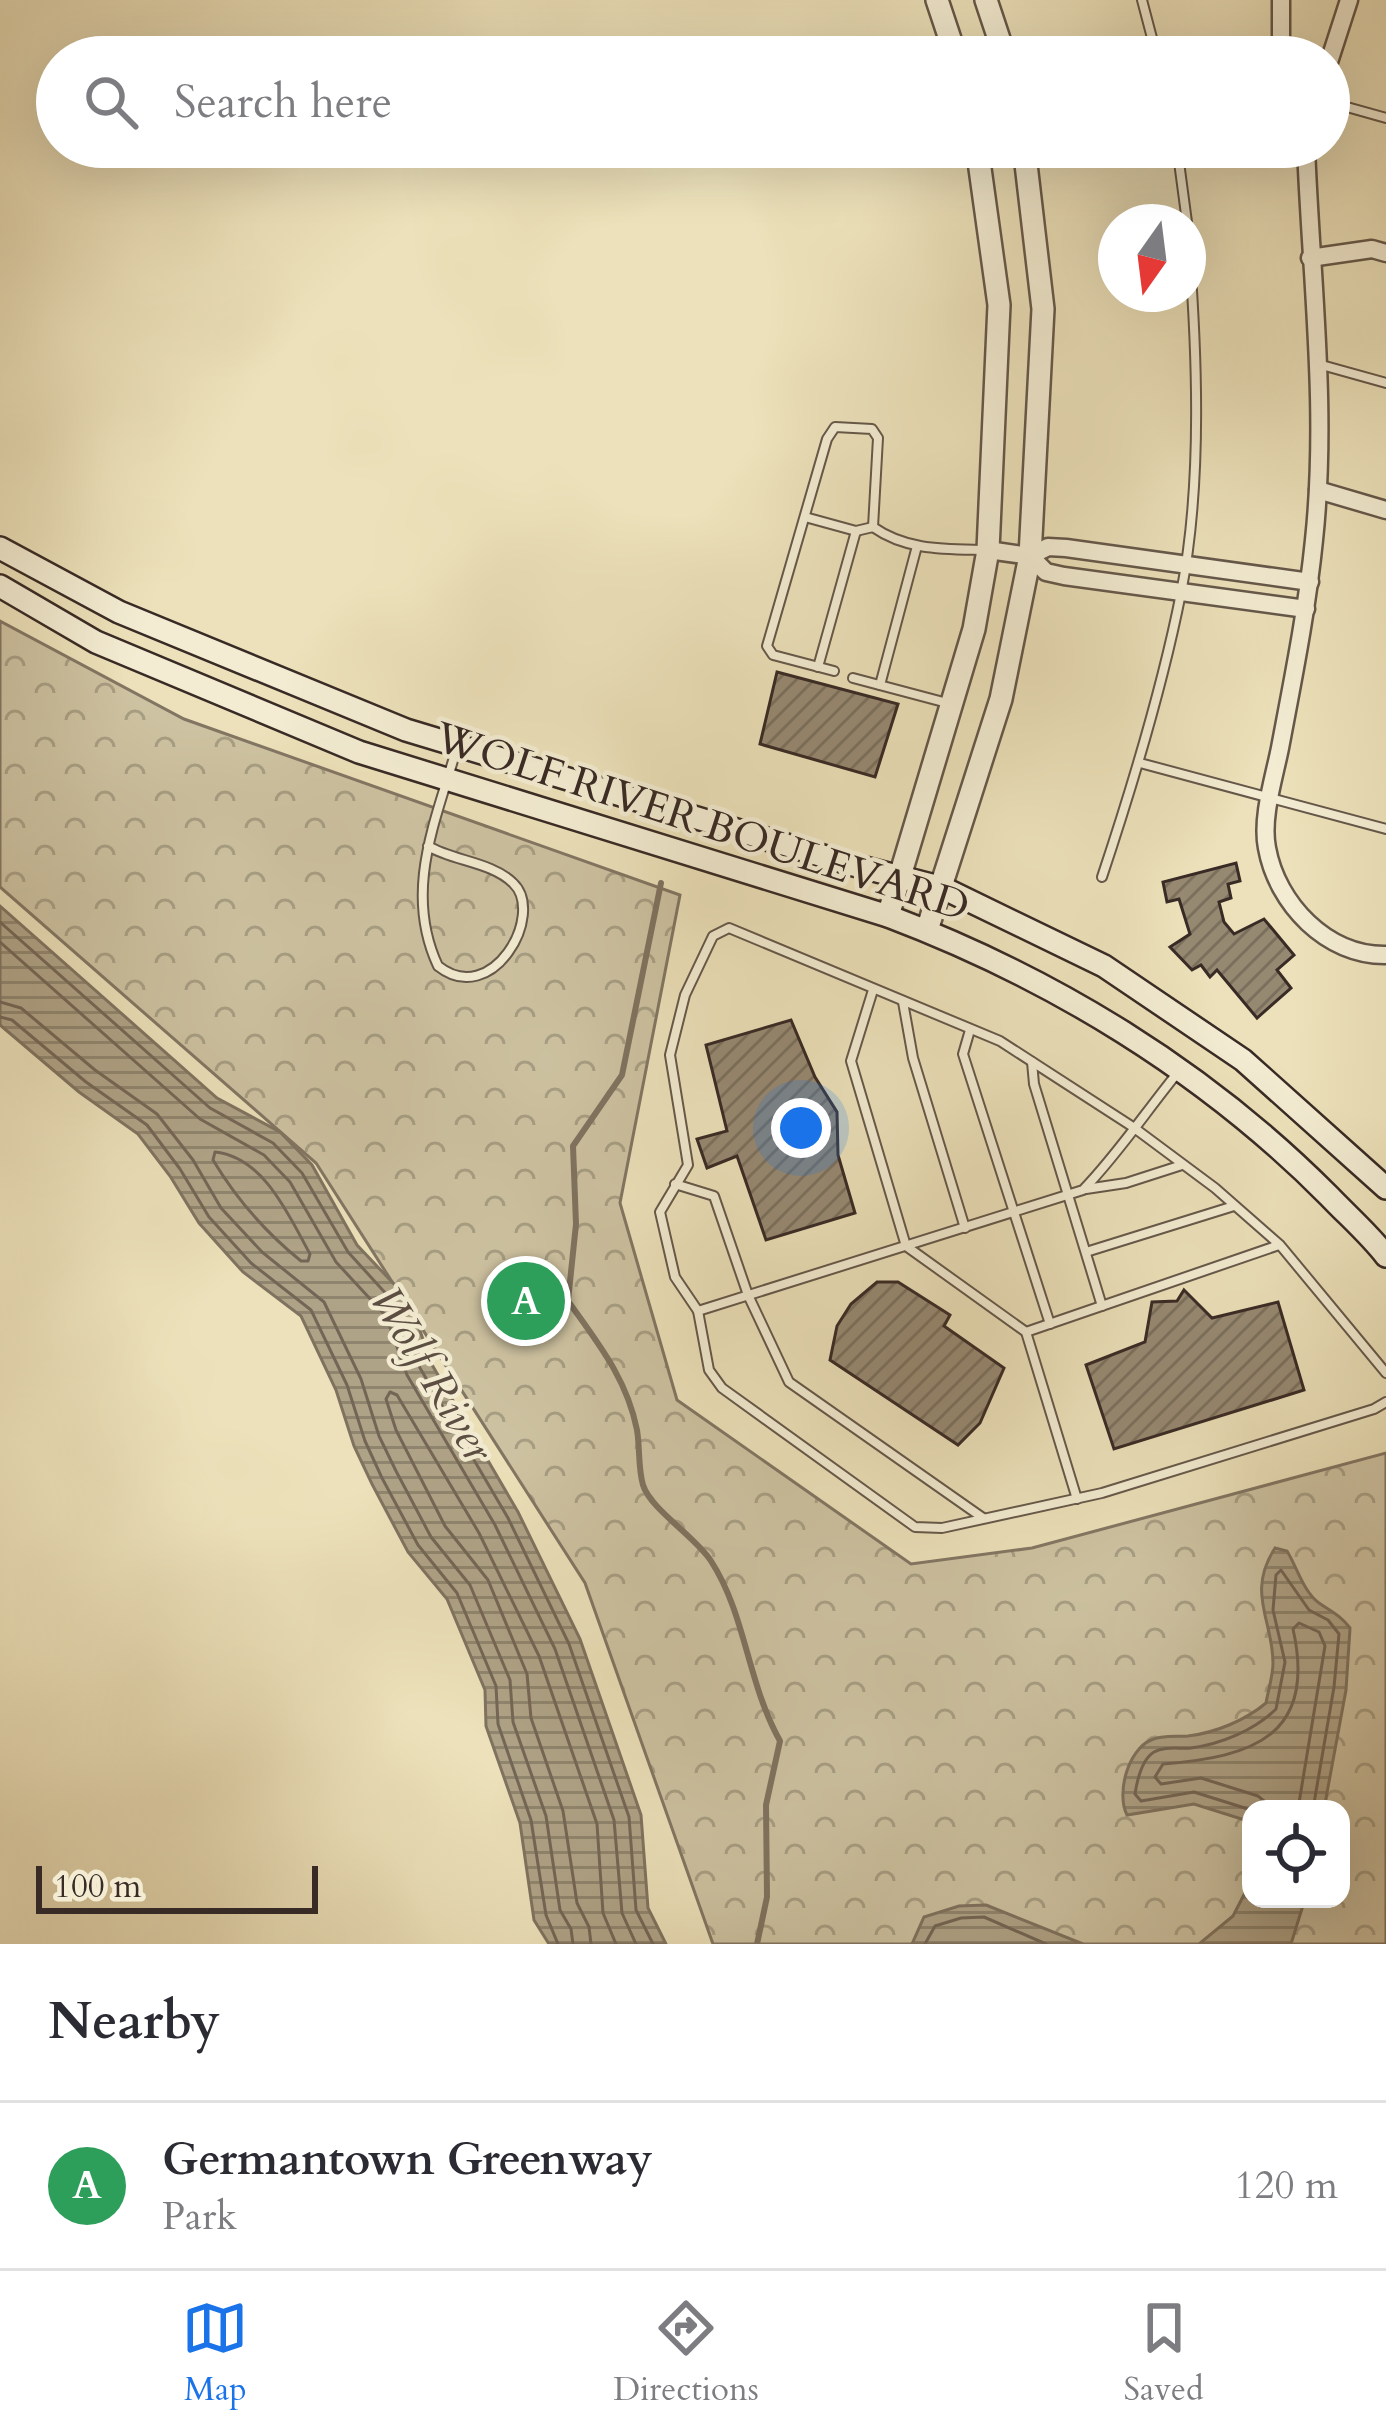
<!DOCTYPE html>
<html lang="en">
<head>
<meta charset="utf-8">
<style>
	:root { --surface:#fff; --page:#f2f2f3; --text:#2b2b33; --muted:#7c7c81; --line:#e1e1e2; --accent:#1a73e8 }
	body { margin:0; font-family:Cardo,serif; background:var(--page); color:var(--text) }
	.controls { position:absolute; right:36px; bottom:36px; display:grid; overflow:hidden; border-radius:24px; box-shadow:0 12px 48px #0002 }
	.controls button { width:108px; height:108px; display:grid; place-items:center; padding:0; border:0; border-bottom:3px solid var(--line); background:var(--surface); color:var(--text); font:60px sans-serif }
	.compass { position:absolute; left:1098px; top:204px; width:108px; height:108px; border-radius:50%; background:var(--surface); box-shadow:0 12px 48px #0002; rotate:194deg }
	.scale { position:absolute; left:36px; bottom:30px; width:282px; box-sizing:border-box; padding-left:12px; border:6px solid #382a25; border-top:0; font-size:33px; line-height:42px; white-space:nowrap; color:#382a25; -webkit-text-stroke:9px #f3ecd2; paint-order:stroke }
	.you { position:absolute; left:801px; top:1128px; width:42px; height:42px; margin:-30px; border:9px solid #fff; border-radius:50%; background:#1a73e8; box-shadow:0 0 0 18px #1a73e833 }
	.badge { display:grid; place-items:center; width:78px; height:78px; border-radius:50%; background:var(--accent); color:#fff; font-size:39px; font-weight:700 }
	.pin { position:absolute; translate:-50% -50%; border:6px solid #fff; box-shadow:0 3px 12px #0006 }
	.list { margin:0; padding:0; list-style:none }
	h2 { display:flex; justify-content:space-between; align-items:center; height:156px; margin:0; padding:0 48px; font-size:51px }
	h2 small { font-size:39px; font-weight:400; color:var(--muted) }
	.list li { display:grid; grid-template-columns:78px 1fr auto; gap:36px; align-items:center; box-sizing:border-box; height:168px; padding:0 48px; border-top:3px solid var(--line) }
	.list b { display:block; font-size:45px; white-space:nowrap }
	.list p { margin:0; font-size:39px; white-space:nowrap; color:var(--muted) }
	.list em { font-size:39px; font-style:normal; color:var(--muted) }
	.icon { flex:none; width:66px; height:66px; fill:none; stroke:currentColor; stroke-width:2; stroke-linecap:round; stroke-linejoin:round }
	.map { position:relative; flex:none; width:1386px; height:1944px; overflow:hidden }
	.search { position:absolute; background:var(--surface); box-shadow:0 12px 48px #0002; left:36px; right:36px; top:36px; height:132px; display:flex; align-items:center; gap:30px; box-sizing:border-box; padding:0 42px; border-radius:66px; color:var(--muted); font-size:45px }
	.sheet { height:324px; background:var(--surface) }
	nav { display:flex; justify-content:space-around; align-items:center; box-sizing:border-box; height:168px; border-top:3px solid var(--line); background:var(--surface); font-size:33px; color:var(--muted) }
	nav a { display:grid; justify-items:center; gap:6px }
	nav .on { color:var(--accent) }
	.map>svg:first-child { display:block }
</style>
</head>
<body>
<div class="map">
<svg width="1386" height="1944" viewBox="0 0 1386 1944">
	<defs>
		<pattern id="forest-crowns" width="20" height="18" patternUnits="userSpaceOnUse" patternTransform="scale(3)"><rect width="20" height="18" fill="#cdc2a1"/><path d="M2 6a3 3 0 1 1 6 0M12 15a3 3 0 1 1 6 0" fill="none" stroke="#a79e83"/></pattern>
		<pattern id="water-rules" width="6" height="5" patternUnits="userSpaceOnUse" patternTransform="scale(3)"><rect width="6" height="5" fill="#afa387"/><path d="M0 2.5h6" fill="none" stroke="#8f856e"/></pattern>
		<pattern id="building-hatch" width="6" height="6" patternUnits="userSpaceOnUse" patternTransform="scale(3)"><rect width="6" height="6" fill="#968972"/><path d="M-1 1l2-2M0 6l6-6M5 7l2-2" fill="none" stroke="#7b705d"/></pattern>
	</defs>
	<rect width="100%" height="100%" fill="#ece1ba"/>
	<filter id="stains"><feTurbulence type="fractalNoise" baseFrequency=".00167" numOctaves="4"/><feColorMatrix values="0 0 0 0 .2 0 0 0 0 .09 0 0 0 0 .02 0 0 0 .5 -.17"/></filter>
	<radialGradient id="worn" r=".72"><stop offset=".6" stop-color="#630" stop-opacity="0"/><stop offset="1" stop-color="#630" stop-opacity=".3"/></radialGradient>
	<path fill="url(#forest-crowns)" stroke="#827663" stroke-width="3" fill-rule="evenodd" d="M 0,621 L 184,719 L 680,895 L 620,1203 L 677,1400 L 911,1564 L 1032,1548 L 1386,1453 L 1386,1944 L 713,1944 L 585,1583 L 316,1163 L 0,887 ZM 1251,1809 L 1341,1809 L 1341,1899 L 1251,1899 Z"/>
	<g fill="url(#water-rules)" stroke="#7f7360" stroke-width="3">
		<path d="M 0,906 L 217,1098 L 280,1132 L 312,1165 L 357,1245 L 410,1301 L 431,1363 L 518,1512 L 580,1639 L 641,1815 L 648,1908 L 666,1944 L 549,1944 L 534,1920 L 520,1823 L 486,1726 L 485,1690 L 447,1599 L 408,1552 L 372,1484 L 354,1446 L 336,1390 L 301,1316 L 243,1272 L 199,1223 L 170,1176 L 138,1134 L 79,1092 L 0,1025 Z"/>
		<path d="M 1275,1548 L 1287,1551 C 1297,1567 1303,1591 1319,1603 C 1332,1612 1340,1615 1350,1628 L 1346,1690 L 1324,1809 L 1251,1809 L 1251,1822 L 1194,1804 L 1127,1815 C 1116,1793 1128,1750 1151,1740 C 1162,1735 1176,1737 1188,1736 C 1215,1733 1246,1720 1266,1703 C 1268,1691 1273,1676 1273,1663 C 1273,1620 1246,1593 1275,1548 Z"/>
		<path d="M 1251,1881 L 1251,1899 L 1305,1899 L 1291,1944 L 1199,1944 L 1233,1916 Z"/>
		<path d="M 986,1905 L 1083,1944 L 912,1944 L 924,1917 L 959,1906 Z"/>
	</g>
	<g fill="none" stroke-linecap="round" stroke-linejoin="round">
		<g stroke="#746656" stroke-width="3">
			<path d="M 0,922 L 210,1108 L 273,1143 L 302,1173 L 348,1252 L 399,1308 L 420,1368 L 508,1518 L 569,1644 L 629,1817 L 636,1910 L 653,1944"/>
			<path d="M 0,942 L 200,1119 L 264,1155 L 290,1182 L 336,1262 L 386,1316 L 407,1375 L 495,1525 L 555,1649 L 614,1820 L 622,1913 L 636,1944"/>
			<path d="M 0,1002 L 21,1008 L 95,1070 L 157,1114 L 193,1160 L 221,1208 L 262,1252 L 324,1302 L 361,1379 L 379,1436 L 396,1471 L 431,1537 L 470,1585 L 510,1680 L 513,1722 L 546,1816 L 560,1910 L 571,1929 L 573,1944"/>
			<path d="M 0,1017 L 12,1020 L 86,1082 L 147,1125 L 180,1169 L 209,1217 L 251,1263 L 311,1310 L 347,1385 L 365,1441 L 382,1478 L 418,1545 L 457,1593 L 496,1686 L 498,1724 L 531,1820 L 546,1915 L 558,1944"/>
			<path d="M 215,1152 C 264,1157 289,1216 310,1254 L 308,1261 L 301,1261 C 265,1232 237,1200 213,1160 Z"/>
			<path d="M 1274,1809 L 1258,1796 L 1201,1778 L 1161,1784 L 1155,1777 L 1163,1764 C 1254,1757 1317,1735 1293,1629 L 1299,1623 L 1319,1632 L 1325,1646 L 1298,1809"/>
			<path d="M 1251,1810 L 1194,1792 L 1141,1801 L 1135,1794 C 1137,1781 1141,1760 1154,1752 C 1164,1746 1179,1749 1191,1748 C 1221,1744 1255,1730 1276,1709 L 1285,1662 L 1273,1610 L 1276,1575 L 1281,1570 L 1309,1610 L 1328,1620 L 1339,1634 L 1334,1687 L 1313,1809"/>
			<path d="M 591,1944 L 589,1927 L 577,1903 L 563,1811 L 531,1718 L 527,1674 L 488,1580 L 445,1526 L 396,1430 L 386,1399 L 390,1392 L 397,1395 L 479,1533 L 539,1656 L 597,1824 L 603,1913 L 616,1944"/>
			<path d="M 925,1944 L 935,1926 L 961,1918 L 984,1917 L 1046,1944"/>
		</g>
		<path stroke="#7f7360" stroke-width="6" d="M 661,883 L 622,1075 L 573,1146 L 576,1224 L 568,1301 C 598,1343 627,1379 637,1430 C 640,1448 638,1468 643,1485 C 651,1510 696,1537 711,1561 C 746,1615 747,1682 780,1741 L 766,1805 L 767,1897 L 757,1944"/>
	</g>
	<g fill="url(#building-hatch)" stroke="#382a25" stroke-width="3">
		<path d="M 777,672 L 898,704 L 875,777 L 760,744 Z"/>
		<path d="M 1236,863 L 1240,881 L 1228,884 L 1231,898 L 1219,902 L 1224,922 L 1234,934 L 1264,919 L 1294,955 L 1277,970 L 1291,988 L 1257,1018 L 1217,970 L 1210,977 L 1201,965 L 1192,970 L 1170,947 L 1190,934 L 1179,899 L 1167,902 L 1163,882 Z"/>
		<path d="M 791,1020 L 815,1077 L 837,1112 L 838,1155 L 855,1213 L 766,1240 L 737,1156 L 707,1168 L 697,1139 L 727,1131 L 706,1045 Z"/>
		<path d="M 877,1282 L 898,1282 L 950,1315 L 944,1326 L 1004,1368 L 980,1423 L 958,1445 L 830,1360 L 837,1326 L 851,1304 Z"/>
		<path d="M 1184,1290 L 1212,1318 L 1278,1302 L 1304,1390 L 1114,1449 L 1086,1365 L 1145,1342 L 1152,1302 L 1177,1301 Z"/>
	</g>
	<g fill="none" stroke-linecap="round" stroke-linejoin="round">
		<defs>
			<g id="service">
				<path d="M 1142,0 L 1157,57"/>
				<path d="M 1329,102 L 1386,118"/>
				<path d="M 1177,147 L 1187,222"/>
				<path d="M 1318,364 L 1386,383"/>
				<path d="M 805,517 L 856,531 L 873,527"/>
				<path d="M 818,667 L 856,531"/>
				<path d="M 834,671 L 773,655 L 767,646 L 827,439 L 835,427 L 872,429 L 878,438 L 873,527 C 907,551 946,549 986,550"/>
				<path d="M 853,678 L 951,704"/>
				<path d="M 880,685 L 917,546"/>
				<path d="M 1140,763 L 1386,829"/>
				<path d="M 428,846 C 453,861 492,862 513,883 C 546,914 492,1009 438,966 C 403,891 436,821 457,747"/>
				<path d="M 1102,877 C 1133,784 1162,689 1181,593 C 1203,482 1197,347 1188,234"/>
				<path d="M 873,990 L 851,1061 L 906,1246 L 1026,1332 L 1077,1499"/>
				<path d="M 903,1002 L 913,1058 L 965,1228"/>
				<path d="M 970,1030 L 963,1054 L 1050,1324"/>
				<path d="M 1032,1062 L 1034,1084 L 1102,1306"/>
				<path d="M 1179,1071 C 1147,1110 1118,1154 1083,1190 L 698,1311 L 675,1277 L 660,1212 L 688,1165 L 670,1055 L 685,995 L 713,936 L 729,928 L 1000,1041 L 1133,1127 L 1215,1188 L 1280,1245 L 1386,1373"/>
				<path d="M 675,1184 L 714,1196 L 748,1295 L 789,1382 L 983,1518"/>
				<path d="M 1086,1189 L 1126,1183 L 1182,1165"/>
				<path d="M 1086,1252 L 1234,1206"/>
				<path d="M 698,1311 L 709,1370 L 722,1388 L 915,1527 L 942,1528 L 1102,1493 L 1374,1409 L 1386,1402"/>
				<path d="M 1026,1332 L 1279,1245"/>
			</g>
			<g id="minor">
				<path d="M 1281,0 L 1281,57"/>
				<path d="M 1329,62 L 1349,0"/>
				<path d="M 1306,147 C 1311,278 1328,409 1314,540 C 1307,610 1293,679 1280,748 C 1274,778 1261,818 1267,848 C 1277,904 1327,956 1386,955"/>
				<path d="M 1310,258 L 1372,249 L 1386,253"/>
				<path d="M 1318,490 L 1386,510"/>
				<path d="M 988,550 L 1030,556"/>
				<path d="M 1306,609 L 1064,576 L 1046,572 L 1030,556 L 1048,547 L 1066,548 L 1310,582"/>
			</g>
			<g id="tertiary">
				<path d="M 937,0 L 956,57"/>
				<path d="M 986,0 L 1005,57"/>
				<path d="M 888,916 L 974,629 L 988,550 L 999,305 L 977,147"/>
				<path d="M 927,930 L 1001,699 L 1030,556 L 1043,309 L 1024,147"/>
			</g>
			<g id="secondary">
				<path d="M 0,548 L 119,612 L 406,730 L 846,863 L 943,888 L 1104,966 L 1243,1060 L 1386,1188"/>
				<path d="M 0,586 L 96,642 L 359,752 L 888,916 C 1052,978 1205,1071 1329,1196 C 1348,1216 1369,1234 1386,1256"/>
			</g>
		</defs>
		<use href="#service" stroke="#65584a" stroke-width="12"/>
		<use href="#minor" stroke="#65584a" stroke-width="21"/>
		<use href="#tertiary" stroke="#65584a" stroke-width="26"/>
		<use href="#secondary" stroke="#382a25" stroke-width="26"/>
		<use href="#service" stroke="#f3ecd2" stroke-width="8"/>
		<use href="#minor" stroke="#f3ecd2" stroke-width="16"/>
		<use href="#tertiary" stroke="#f3ecd2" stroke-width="21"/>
		<use href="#secondary" stroke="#f3ecd2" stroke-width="21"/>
	</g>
	<g text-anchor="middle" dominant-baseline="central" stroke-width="9" stroke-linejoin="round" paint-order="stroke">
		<g font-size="42" fill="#382a25" stroke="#f3ecd2">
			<text transform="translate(702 822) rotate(18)">WOLF RIVER BOULEVARD</text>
		</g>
		<g font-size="45" font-style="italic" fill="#5c4e42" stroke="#f3ecd2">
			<text transform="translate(432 1374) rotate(59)">Wolf River</text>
		</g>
	</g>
	<rect width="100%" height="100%" filter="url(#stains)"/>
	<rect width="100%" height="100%" fill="url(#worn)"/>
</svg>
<div class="controls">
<button><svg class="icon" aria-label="locate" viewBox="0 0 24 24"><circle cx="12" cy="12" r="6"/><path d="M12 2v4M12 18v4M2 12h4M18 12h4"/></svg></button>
</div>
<svg class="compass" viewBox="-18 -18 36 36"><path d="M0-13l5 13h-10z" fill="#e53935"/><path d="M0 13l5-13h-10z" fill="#7c7c81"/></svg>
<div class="scale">100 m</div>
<div class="you"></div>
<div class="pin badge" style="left:526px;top:1301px;background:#2e9e5b">A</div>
<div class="search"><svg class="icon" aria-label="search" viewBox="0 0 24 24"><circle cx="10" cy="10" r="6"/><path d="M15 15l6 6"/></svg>Search here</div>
</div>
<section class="sheet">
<h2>Nearby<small></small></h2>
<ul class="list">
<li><span class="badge" style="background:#2e9e5b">A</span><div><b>Germantown Greenway</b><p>Park</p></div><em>120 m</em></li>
</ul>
</section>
<nav>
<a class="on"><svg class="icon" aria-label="map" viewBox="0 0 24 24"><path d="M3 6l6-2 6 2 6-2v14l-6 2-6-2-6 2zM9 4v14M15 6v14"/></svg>Map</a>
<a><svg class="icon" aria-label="directions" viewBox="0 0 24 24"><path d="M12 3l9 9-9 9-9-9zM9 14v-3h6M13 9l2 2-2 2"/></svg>Directions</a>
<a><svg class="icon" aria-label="saved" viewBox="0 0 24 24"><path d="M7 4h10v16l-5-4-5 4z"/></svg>Saved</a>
</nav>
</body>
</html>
